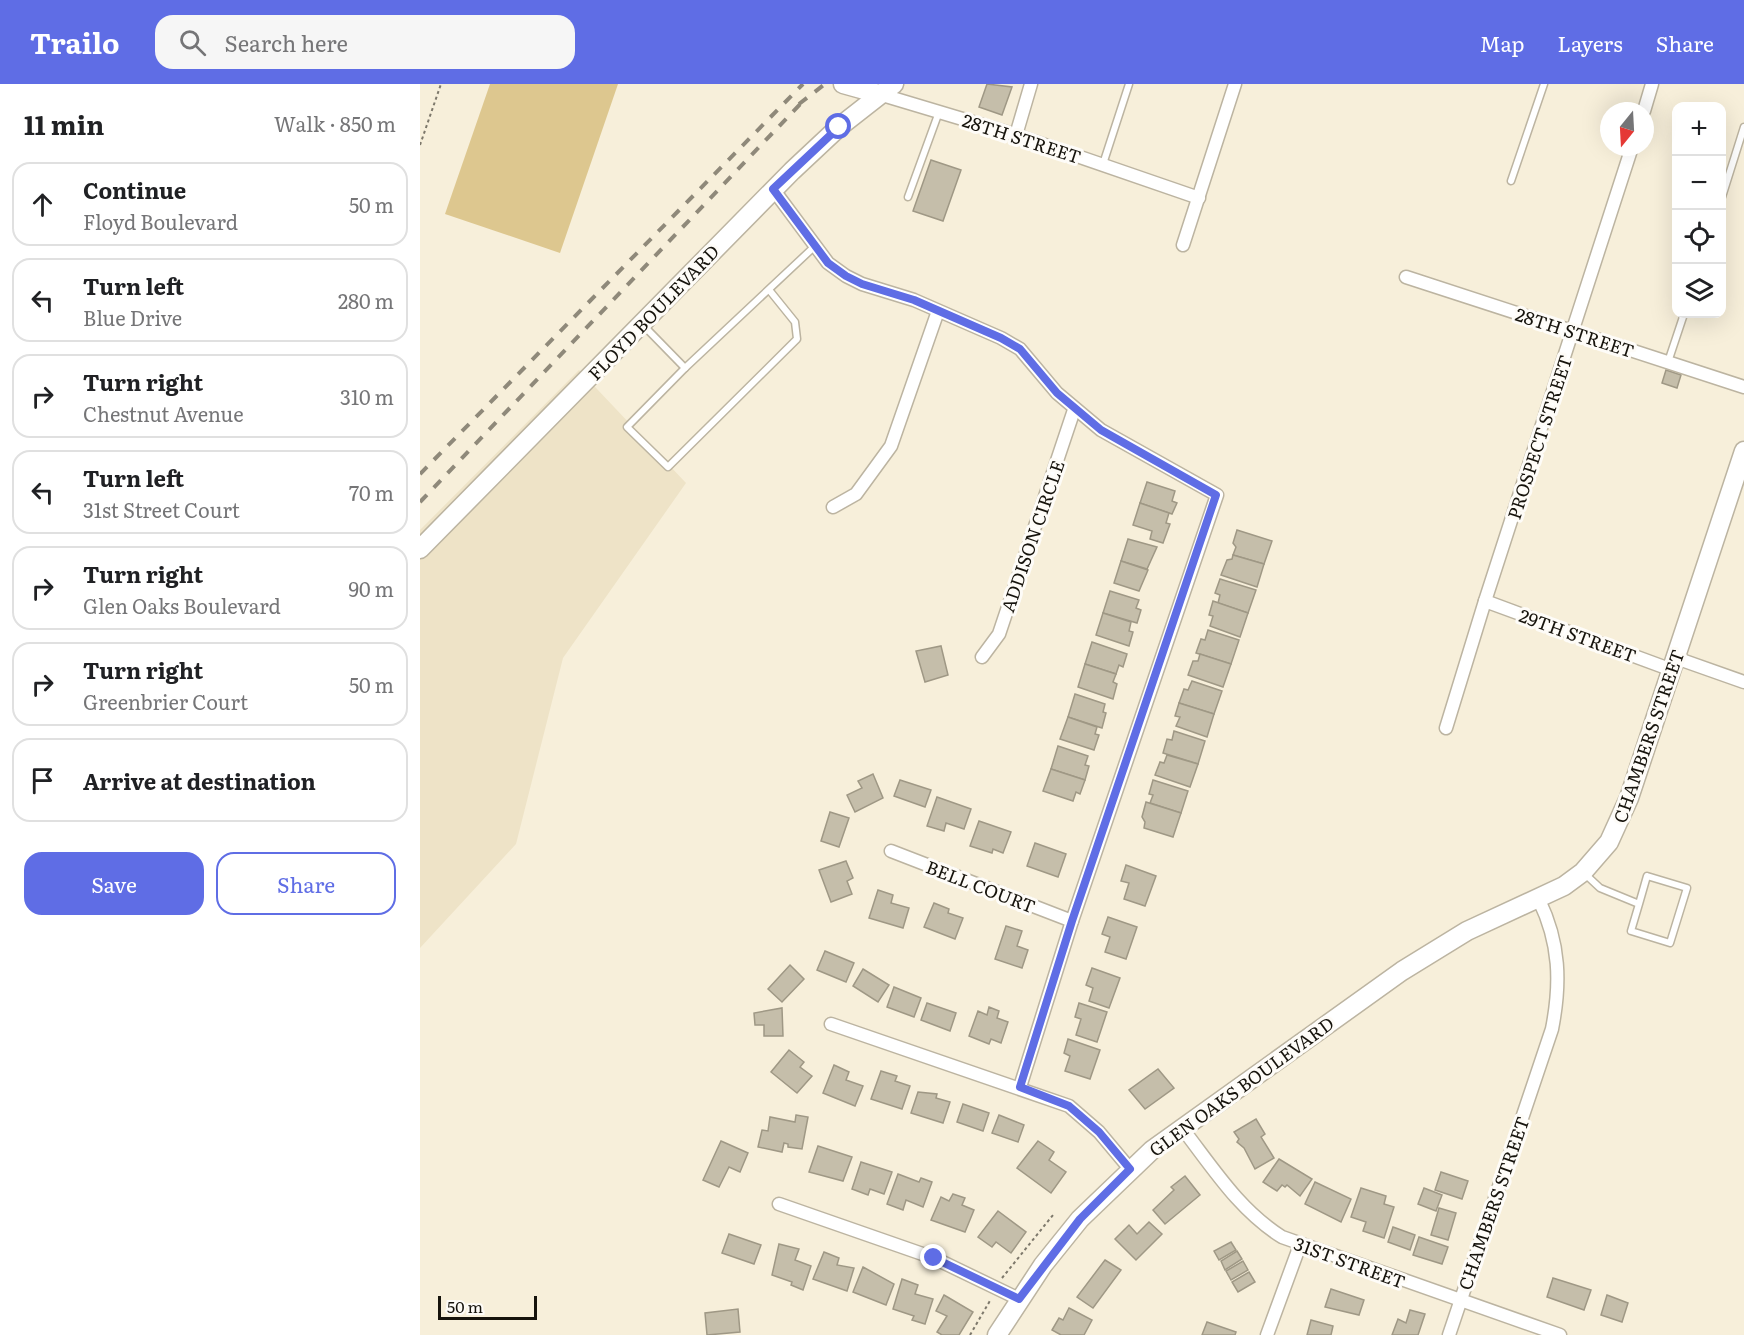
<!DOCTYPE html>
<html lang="en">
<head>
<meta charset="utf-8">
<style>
	:root { --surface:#fff; --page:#f6f6f6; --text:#202124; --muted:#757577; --line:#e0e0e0; --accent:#5f6de5 }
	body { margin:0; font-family:Literata,serif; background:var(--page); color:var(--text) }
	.controls { position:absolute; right:18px; top:18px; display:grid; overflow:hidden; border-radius:12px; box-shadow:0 6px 24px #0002 }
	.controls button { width:54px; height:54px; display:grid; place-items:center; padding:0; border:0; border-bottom:2px solid var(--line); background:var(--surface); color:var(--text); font:30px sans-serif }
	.compass { position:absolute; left:1180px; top:18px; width:54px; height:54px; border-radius:50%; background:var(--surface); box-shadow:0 6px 24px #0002; rotate:198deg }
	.scale { position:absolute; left:18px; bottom:15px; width:99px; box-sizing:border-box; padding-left:6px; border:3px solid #16130c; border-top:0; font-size:16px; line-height:21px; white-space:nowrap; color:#16130c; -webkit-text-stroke:4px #fefcf8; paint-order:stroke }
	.stop { position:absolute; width:18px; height:18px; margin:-14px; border:4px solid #5f6de5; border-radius:50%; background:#fff }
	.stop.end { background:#5f6de5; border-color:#fff; box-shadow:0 2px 6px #0008 }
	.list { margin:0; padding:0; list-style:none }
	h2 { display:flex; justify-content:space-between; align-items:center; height:78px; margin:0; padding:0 24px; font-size:26px }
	h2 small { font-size:20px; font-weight:400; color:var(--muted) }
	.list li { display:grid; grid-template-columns:39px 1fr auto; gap:18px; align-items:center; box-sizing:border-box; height:84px; margin:0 12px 12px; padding:0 12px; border:2px solid var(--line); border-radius:18px }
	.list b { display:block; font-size:22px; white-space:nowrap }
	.list p { margin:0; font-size:20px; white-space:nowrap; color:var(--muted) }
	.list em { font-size:20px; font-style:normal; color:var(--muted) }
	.actions { display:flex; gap:12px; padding:18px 24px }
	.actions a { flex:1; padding:14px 0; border:2px solid var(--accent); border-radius:18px; text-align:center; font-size:21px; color:var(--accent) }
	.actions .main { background:var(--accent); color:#fff }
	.icon { flex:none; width:33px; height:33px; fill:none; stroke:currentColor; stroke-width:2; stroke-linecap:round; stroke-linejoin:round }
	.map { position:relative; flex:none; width:1324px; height:1251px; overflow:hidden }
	header { display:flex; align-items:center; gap:36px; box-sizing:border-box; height:84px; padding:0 30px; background:var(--accent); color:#fff }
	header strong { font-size:28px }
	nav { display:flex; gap:33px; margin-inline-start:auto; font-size:21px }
	.search { width:420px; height:54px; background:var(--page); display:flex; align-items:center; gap:15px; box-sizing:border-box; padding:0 21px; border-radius:18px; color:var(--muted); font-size:22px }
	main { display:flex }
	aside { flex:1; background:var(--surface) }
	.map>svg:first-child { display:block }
</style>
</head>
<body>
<header>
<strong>Trailo</strong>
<div class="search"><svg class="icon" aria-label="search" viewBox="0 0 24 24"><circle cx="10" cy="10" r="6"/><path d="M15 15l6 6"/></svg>Search here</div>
<nav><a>Map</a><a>Layers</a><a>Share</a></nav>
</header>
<main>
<aside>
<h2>11 min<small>Walk · 850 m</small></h2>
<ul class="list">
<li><svg class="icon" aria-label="ahead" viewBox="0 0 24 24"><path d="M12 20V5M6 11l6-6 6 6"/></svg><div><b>Continue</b><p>Floyd Boulevard</p></div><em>50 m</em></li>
<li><svg class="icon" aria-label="left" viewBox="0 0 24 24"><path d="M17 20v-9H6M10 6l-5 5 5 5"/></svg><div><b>Turn left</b><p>Blue Drive</p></div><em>280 m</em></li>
<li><svg class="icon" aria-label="right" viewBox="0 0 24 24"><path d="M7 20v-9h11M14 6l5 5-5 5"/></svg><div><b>Turn right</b><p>Chestnut Avenue</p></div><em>310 m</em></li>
<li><svg class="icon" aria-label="left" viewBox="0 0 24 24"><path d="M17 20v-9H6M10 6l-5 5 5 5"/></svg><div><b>Turn left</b><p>31st Street Court</p></div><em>70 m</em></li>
<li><svg class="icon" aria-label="right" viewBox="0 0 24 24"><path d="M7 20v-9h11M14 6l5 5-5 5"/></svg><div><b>Turn right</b><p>Glen Oaks Boulevard</p></div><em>90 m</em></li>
<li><svg class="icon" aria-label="right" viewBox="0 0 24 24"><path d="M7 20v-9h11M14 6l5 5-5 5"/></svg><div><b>Turn right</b><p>Greenbrier Court</p></div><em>50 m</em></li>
<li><svg class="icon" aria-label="arrive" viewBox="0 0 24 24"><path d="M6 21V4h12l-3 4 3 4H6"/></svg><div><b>Arrive at destination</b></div></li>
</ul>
<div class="actions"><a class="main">Save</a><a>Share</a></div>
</aside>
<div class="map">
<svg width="1324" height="1251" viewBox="0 0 1324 1251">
	<rect width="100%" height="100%" fill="#f7efda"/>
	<path fill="#eee3c7" d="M 159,286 L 266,399 L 143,574 L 96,760 L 0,864 L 0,446 Z"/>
	<path fill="#ddc78f" d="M 70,0 L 198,0 L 140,169 L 25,130 Z"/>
	<g fill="#c5beaa" stroke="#9f9885" stroke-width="1.5">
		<path d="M 567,0 L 592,3 L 582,31 L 559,23 Z"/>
		<path d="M 511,76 L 541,86 L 523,137 L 493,127 Z"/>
		<path d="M 1246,286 L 1261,291 L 1257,304 L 1242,299 Z"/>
		<path d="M 727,398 L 755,407 L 752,417 L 757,419 L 752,430 L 720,419 Z"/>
		<path d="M 720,419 L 749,429 L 746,439 L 750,440 L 743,459 L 730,455 L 732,447 L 713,441 Z"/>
		<path d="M 817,446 L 852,457 L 844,480 L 813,471 L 816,463 L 813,459 Z"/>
		<path d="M 708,455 L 737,463 L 727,485 L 701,477 Z"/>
		<path d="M 813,471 L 844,480 L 837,503 L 801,491 L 807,476 L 812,475 Z"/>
		<path d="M 701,477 L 728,486 L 719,507 L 694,499 Z"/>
		<path d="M 800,495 L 836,506 L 828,529 L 798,519 L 800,511 L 795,509 Z"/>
		<path d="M 690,507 L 719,516 L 716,524 L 721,526 L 717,539 L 683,529 Z"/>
		<path d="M 793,517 L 828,529 L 820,553 L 790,542 L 793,532 L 789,531 Z"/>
		<path d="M 683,529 L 711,538 L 709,547 L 713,548 L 709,562 L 676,551 Z"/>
		<path d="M 788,546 L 819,556 L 811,580 L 776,569 L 781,555 L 785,556 Z"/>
		<path d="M 672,558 L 707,570 L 703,583 L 699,581 L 696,590 L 665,580 Z"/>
		<path d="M 521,562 L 528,591 L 505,598 L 496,567 Z"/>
		<path d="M 780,570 L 811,580 L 803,603 L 768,591 L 773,577 L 778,577 Z"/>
		<path d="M 665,580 L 696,590 L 693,598 L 697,600 L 693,615 L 658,603 Z"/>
		<path d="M 772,597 L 802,607 L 794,630 L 759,619 L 764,605 L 768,606 Z"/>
		<path d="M 655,610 L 685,620 L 683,628 L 686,629 L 682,644 L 648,633 Z"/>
		<path d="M 759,619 L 794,630 L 787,653 L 756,642 L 760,633 L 755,632 Z"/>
		<path d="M 648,633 L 677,643 L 675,650 L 679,651 L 674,666 L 640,655 Z"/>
		<path d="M 754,647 L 785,657 L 778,680 L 743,669 L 747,655 L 752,656 Z"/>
		<path d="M 638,662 L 668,672 L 665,681 L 669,682 L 665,696 L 631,685 Z"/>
		<path d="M 747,671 L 778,680 L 770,703 L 735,691 L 740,678 L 744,679 Z"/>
		<path d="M 631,685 L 665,696 L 660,710 L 656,708 L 653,717 L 623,707 Z"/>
		<path d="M 453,690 L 463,714 L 435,728 L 427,711 L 442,704 L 438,697 Z"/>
		<path d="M 480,696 L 511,706 L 505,723 L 474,712 Z"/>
		<path d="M 733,696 L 768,707 L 761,729 L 730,719 L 733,711 L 729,710 Z"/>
		<path d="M 517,713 L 551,725 L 544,745 L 526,739 L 524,747 L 507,742 Z"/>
		<path d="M 726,718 L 761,729 L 753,753 L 724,744 L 725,738 L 722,733 Z"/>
		<path d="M 410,728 L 429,734 L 419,763 L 401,757 Z"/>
		<path d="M 559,737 L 591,748 L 583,769 L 573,765 L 572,769 L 550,762 Z"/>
		<path d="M 615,759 L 646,770 L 638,793 L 607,782 Z"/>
		<path d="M 426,777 L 433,794 L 427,797 L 432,810 L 411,818 L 399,786 Z"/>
		<path d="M 706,781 L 736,792 L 725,822 L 704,815 L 709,799 L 701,797 Z"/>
		<path d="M 458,806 L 473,811 L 471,819 L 489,824 L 483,844 L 449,834 Z"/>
		<path d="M 514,819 L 529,825 L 528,829 L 543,834 L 535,855 L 504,843 Z"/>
		<path d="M 688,833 L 717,843 L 706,875 L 685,868 L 690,853 L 682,850 Z"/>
		<path d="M 586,842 L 602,847 L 597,862 L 608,866 L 602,884 L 575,875 Z"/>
		<path d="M 405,867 L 434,879 L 426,898 L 397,886 Z"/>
		<path d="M 370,881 L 384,895 L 362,918 L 348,905 Z"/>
		<path d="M 672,884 L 700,894 L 689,924 L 669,917 L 673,904 L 666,901 Z"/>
		<path d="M 443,885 L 469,901 L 458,918 L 433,902 Z"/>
		<path d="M 474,903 L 501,914 L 494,933 L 467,923 Z"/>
		<path d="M 507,919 L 536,929 L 530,947 L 501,936 Z"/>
		<path d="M 659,919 L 687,928 L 677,958 L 656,951 L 661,935 L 655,933 Z"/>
		<path d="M 569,923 L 579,927 L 577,934 L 588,938 L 581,959 L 571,955 L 569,960 L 549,952 L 558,927 L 567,931 Z"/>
		<path d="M 362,924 L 363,952 L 344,952 L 344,941 L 335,941 L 334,929 Z"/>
		<path d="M 648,955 L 680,966 L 670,995 L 645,987 L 650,972 L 644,969 Z"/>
		<path d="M 369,966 L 384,978 L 380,983 L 392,992 L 377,1009 L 351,988 Z"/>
		<path d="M 414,981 L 429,988 L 426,996 L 443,1002 L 435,1022 L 403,1009 Z"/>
		<path d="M 738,985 L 754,1004 L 725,1025 L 709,1006 Z"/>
		<path d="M 461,987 L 477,992 L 475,997 L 490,1002 L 482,1025 L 451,1015 Z"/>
		<path d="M 498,1008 L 517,1010 L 516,1014 L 530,1018 L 523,1039 L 491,1029 Z"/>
		<path d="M 543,1020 L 569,1029 L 563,1047 L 537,1038 Z"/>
		<path d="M 376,1031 L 388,1033 L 382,1065 L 368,1063 L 368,1060 L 364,1059 L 362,1068 L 338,1063 L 342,1046 L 348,1047 L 350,1033 L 375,1038 Z"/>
		<path d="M 579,1031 L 604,1041 L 598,1058 L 572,1049 Z"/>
		<path d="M 836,1035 L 845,1050 L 841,1053 L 854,1074 L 835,1085 L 824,1064 L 817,1058 L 819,1055 L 814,1048 Z"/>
		<path d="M 301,1057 L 328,1069 L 320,1088 L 309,1083 L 299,1103 L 283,1096 Z"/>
		<path d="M 618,1057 L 634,1068 L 629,1076 L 646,1088 L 631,1109 L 597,1084 Z"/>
		<path d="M 398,1062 L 432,1073 L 423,1097 L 389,1088 Z"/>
		<path d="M 859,1075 L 892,1095 L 880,1112 L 867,1101 L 865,1103 L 862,1101 L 857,1107 L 843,1098 Z"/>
		<path d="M 441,1078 L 472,1088 L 464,1110 L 450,1105 L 448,1111 L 432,1105 Z"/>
		<path d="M 1021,1088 L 1048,1097 L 1042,1115 L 1015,1106 Z"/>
		<path d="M 478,1090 L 499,1098 L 501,1094 L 512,1098 L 503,1123 L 486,1116 L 483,1126 L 467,1120 Z"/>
		<path d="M 765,1092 L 780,1111 L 745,1140 L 733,1126 L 754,1106 L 751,1103 Z"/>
		<path d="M 895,1098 L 931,1115 L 921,1138 L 885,1120 Z"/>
		<path d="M 941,1104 L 966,1112 L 964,1120 L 974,1123 L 964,1154 L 943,1147 L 946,1138 L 931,1133 Z"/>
		<path d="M 1004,1104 L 1022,1111 L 1016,1127 L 998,1120 Z"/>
		<path d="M 533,1110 L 545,1114 L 542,1121 L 554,1126 L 545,1148 L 511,1136 L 521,1113 L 529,1117 Z"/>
		<path d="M 1019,1124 L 1036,1129 L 1028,1156 L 1011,1151 Z"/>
		<path d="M 578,1127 L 606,1148 L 591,1169 L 576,1158 L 572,1163 L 558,1153 Z"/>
		<path d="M 729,1138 L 742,1150 L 716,1176 L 695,1155 L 709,1141 L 717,1150 Z"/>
		<path d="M 973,1143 L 995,1151 L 990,1166 L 968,1158 Z"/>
		<path d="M 309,1150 L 341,1161 L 334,1180 L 302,1169 Z"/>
		<path d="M 999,1153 L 1028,1163 L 1022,1180 L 993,1171 Z"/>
		<path d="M 811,1158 L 816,1166 L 799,1176 L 794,1167 Z"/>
		<path d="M 359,1160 L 379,1165 L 375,1176 L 391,1182 L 383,1206 L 371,1201 L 372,1198 L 352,1191 Z"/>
		<path d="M 817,1167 L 822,1175 L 805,1186 L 801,1177 Z"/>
		<path d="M 404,1168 L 419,1174 L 417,1181 L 434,1184 L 427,1207 L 393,1195 Z"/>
		<path d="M 685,1176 L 701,1186 L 673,1224 L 657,1213 Z"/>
		<path d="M 823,1177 L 828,1186 L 811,1196 L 806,1187 Z"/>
		<path d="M 443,1183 L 474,1200 L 466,1221 L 433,1208 Z"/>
		<path d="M 829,1188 L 835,1198 L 818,1208 L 812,1198 Z"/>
		<path d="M 1133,1194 L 1171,1206 L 1164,1226 L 1127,1213 Z"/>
		<path d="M 482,1195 L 498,1201 L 495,1210 L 513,1215 L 505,1240 L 492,1236 L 494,1232 L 473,1225 Z"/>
		<path d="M 911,1205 L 944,1216 L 939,1231 L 905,1223 Z"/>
		<path d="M 524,1211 L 553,1228 L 539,1251 L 522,1251 L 517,1248 L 527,1232 L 516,1227 Z"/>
		<path d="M 1187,1211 L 1208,1219 L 1202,1238 L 1181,1231 Z"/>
		<path d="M 649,1224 L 672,1236 L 664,1251 L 641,1251 L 632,1246 L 639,1234 L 643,1236 Z"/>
		<path d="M 318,1225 L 320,1248 L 287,1251 L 285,1229 Z"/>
		<path d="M 990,1226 L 1005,1230 L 998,1251 L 972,1251 L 978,1235 L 986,1239 Z"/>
		<path d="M 891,1236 L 913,1242 L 911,1251 L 887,1251 Z"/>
		<path d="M 787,1238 L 816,1248 L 815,1251 L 782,1251 Z"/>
	</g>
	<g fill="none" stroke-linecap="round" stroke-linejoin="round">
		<defs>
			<g id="lane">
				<path d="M 683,80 L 709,0"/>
				<path d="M 1091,97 L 1124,0"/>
				<path d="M 488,113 L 519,28"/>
				<path d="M 1302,113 L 1324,43"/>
				<path d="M 223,241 L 265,284 L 395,162"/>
				<path d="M 1248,278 L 1264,230"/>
				<path d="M 265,284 L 207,343 L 248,383 L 377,255 L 375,238 L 350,207"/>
				<path d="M 1165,790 L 1180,804 L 1219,820 L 1227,792 L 1267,804 L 1250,859 L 1211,847 L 1219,820"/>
			</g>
			<g id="street">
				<path d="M 459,10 L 596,51 L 779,114"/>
				<path d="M 1224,27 L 1232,0"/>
				<path d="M 596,51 L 611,0"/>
				<path d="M 353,105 L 408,179 L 426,192 L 442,200 L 494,216 L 581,254 L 600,265 L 637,309 L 681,346 L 797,411 L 652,837 L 600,1003"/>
				<path d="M 763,161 L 815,0"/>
				<path d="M 986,193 L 1324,303"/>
				<path d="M 413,423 L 436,410 L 471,362 L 518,227"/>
				<path d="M 1065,517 L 1252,586"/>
				<path d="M 562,573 L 579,550 L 654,326"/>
				<path d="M 1256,574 L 1324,598"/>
				<path d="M 1026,644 L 1065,517 L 1212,63"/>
				<path d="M 471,767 L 652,837"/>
				<path d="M 411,940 L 649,1022 L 679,1048 L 710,1085"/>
				<path d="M 762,1044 C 793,1084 819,1126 862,1153 L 1140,1251"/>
				<path d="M 359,1120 L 514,1174 L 599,1215"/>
				<path d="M 847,1251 L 880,1161"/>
				<path d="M 1029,1251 L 1132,945 C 1141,899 1140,859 1119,816"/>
			</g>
			<g id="secondary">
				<path d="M 423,0 L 459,10"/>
				<path d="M 0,465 L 372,87 L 419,43 L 474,0"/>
				<path d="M 577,1251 L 623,1181 L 660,1135 L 732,1066 L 982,887 L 1047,847 L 1144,802 L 1163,788 L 1189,758 L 1209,714 L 1324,367"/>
			</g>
		</defs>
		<use href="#lane" stroke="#bcb4a1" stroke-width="9"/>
		<use href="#street" stroke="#bcb4a1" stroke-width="15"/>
		<use href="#secondary" stroke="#bcb4a1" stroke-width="21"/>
		<g stroke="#7d786b" stroke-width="2" stroke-dasharray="3 3" stroke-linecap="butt">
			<path d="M 0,61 L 21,0"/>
			<path d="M 582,1194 L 633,1131"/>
			<path d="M 550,1251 L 571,1215"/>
		</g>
		<use href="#lane" stroke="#fff" stroke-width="6"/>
		<use href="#street" stroke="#fff" stroke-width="12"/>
		<use href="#secondary" stroke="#fff" stroke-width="18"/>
		<g stroke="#8f897a" stroke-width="4" stroke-dasharray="10 10" stroke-linecap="butt">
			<path d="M 379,20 L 405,0"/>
			<path d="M 0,390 L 383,0"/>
			<path d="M 0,418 L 386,14"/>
		</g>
	</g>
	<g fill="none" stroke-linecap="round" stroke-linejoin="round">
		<path stroke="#5f6de5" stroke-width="8" d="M 419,43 L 353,105 L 408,179 L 426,192 L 442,200 L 494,216 L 581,254 L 600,265 L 637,309 L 681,346 L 796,411 L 652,837 L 600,1003 L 649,1022 L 679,1048 L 710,1085 L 660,1135 L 599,1215 L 514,1174"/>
	</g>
	<g text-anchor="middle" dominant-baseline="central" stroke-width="6" stroke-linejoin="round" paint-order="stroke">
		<g font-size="18" fill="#16130c" stroke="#fefcf8">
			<text transform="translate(602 54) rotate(18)">28TH STREET</text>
			<text transform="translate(233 228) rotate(-46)">FLOYD BOULEVARD</text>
			<text transform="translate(1155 248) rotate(18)">28TH STREET</text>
			<text transform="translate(1119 353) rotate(-72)">PROSPECT STREET</text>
			<text transform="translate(612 452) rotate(-71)">ADDISON CIRCLE</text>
			<text transform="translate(1158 551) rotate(20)">29TH STREET</text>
			<text transform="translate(1228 652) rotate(-71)">CHAMBERS STREET</text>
			<text transform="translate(561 802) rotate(21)">BELL COURT</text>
			<text transform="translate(821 1002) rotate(-36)">GLEN OAKS BOULEVARD</text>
			<text transform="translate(1073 1119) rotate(-71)">CHAMBERS STREET</text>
			<text transform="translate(930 1178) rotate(20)">31ST STREET</text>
		</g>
	</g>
</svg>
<div class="controls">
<button>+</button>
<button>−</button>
<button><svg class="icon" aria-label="locate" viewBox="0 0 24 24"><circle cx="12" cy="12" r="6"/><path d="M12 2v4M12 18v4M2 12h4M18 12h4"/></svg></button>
<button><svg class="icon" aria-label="layers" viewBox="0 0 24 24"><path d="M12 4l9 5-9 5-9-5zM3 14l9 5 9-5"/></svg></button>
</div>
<svg class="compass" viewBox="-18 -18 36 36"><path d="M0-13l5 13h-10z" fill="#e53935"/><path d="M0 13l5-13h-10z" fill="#757577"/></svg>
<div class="scale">50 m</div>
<div class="stop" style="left:419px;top:43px"></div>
<div class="stop end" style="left:514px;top:1174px"></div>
</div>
</main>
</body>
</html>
